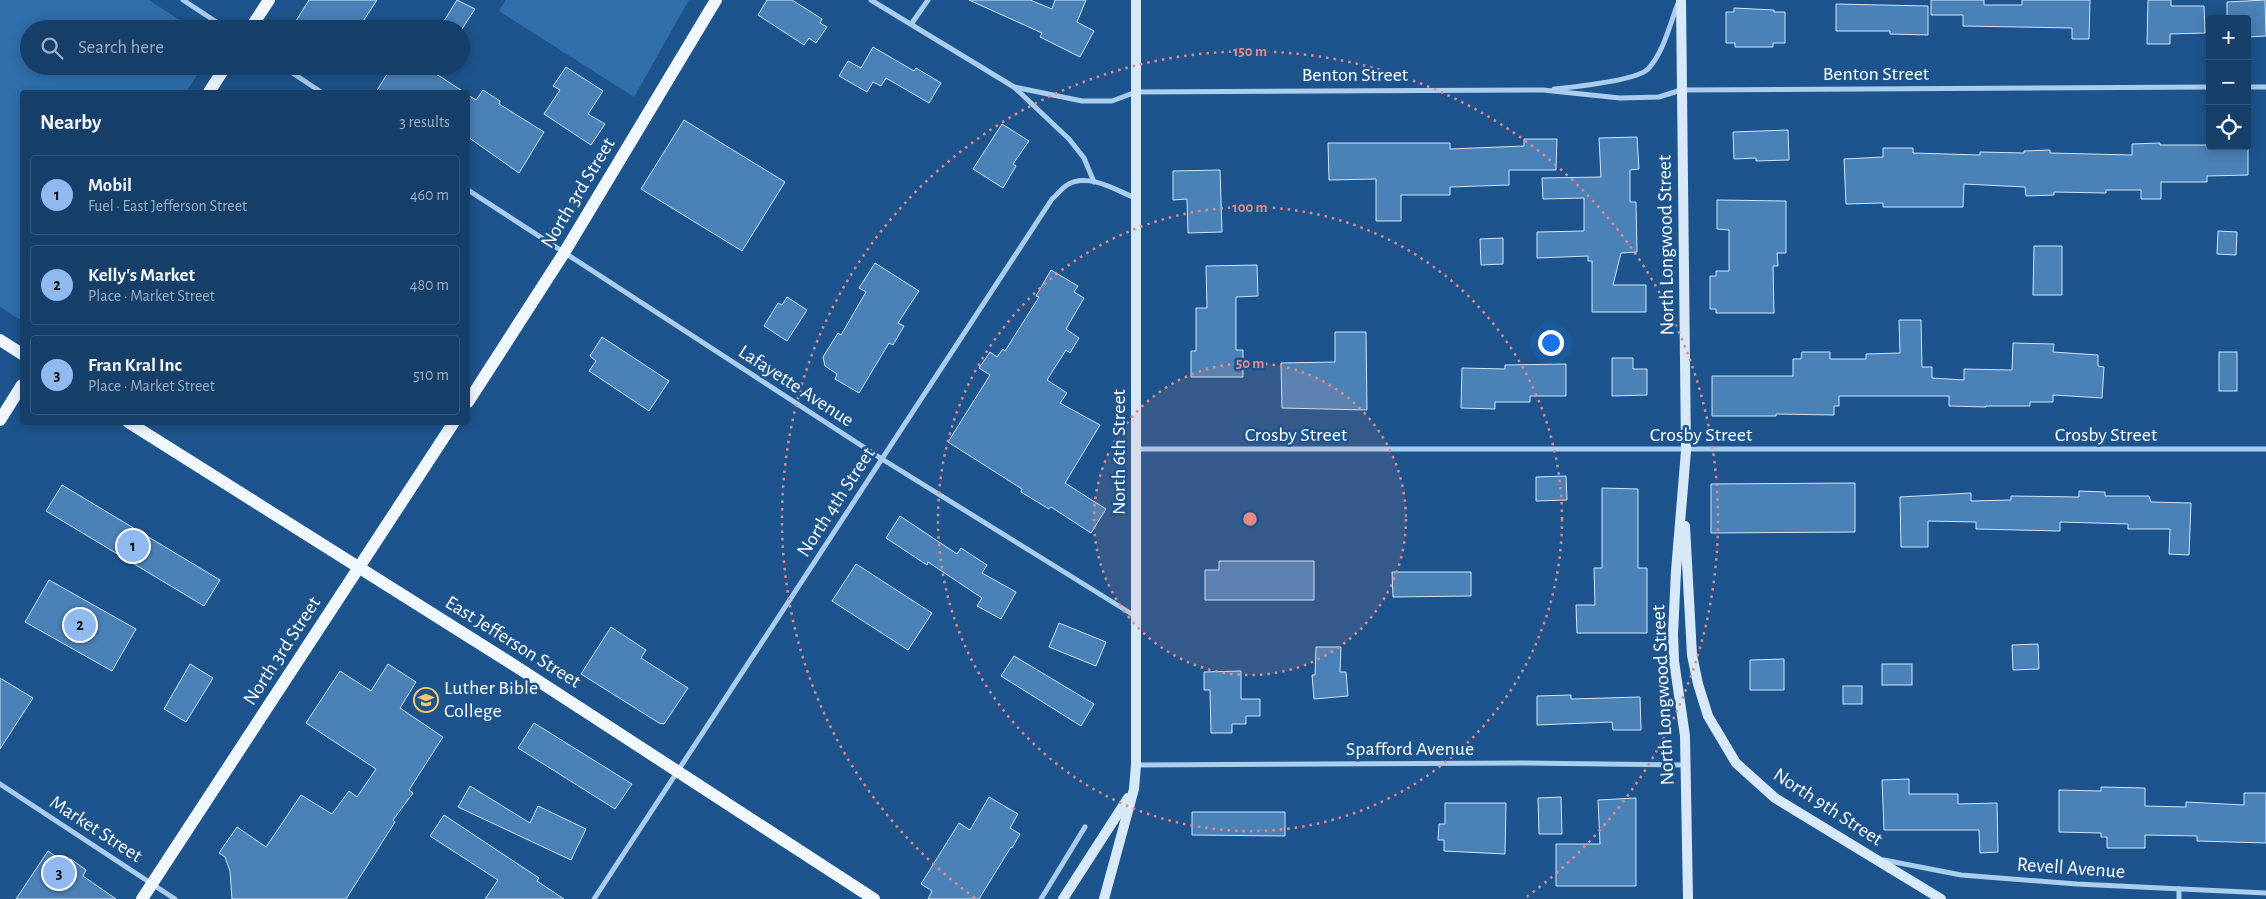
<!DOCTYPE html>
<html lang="en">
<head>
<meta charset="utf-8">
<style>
	:root { --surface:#163f6a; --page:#234a72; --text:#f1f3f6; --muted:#9eafc1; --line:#35587e; --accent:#90b9f0 }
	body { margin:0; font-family:"Alegreya Sans",sans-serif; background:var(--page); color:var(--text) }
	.controls { position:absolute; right:15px; top:15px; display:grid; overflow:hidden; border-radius:5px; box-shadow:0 2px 12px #0003 }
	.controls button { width:45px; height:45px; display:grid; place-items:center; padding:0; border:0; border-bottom:1px solid var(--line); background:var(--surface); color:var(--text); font:25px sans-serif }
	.you { position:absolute; left:1550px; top:342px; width:18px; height:18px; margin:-12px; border:4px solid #fff; border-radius:50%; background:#1a73e8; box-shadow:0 0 0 8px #1a73e833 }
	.badge { display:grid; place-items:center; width:32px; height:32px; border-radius:50%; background:var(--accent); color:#111; font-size:16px; font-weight:700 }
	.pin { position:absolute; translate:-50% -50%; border:2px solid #fff; box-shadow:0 1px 5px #0006 }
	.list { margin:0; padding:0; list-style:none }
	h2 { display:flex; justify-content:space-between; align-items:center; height:65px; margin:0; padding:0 20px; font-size:21px }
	h2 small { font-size:16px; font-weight:400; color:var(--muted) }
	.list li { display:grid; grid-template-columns:32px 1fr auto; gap:15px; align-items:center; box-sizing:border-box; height:80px; margin:0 10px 10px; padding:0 10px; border:1px solid var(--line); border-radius:5px }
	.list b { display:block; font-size:19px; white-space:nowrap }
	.list p { margin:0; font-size:16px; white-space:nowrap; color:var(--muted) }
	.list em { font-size:16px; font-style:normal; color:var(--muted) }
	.icon { flex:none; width:28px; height:28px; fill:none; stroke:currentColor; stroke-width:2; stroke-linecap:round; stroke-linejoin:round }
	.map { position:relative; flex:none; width:2266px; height:899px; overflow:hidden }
	.search { position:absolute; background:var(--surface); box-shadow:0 2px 12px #0003; left:20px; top:20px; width:450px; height:55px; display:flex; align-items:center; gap:12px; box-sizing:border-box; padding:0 18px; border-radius:28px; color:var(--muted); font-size:19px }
	.panel { position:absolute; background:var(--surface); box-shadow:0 2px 12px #0003; left:20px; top:90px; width:450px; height:335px; border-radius:5px }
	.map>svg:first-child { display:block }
</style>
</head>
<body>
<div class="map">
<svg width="2266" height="899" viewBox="0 0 2266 899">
	<rect width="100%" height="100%" fill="#1d548d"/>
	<g fill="#306fab">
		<path d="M 0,0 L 149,0 L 193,29 L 29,29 L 29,66 L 203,66 L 186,92 L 22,92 L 22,319 L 19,319 L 0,307 Z"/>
		<path d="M 506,0 L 689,0 L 634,97 L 499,11 Z"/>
	</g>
	<g fill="#4a81b7" stroke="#d0e5f9">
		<path d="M 309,0 L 377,0 L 358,29 L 291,29 Z"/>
		<path d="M 457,0 L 475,9 L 462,29 L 439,29 Z"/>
		<path d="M 767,0 L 792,0 L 822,19 L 820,23 L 827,27 L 816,43 L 809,38 L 804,45 L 758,15 Z"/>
		<path d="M 969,0 L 1030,0 L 1052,9 L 1055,0 L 1086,0 L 1077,22 L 1094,31 L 1080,57 L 1040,37 L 1042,33 Z"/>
		<path d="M 1931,0 L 1984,0 L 1984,5 L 2022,5 L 2022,0 L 2090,0 L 2089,39 L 2072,39 L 2072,28 L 1963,26 L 1963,15 L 1931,15 Z"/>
		<path d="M 2148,0 L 2171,0 L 2171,6 L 2204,6 L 2205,33 L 2170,34 L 2170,44 L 2147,44 Z"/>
		<path d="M 2265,0 L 2266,36 L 2248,37 L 2248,19 L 2227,19 L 2227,2 Z"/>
		<path d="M 1836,4 L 1928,6 L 1928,35 L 1890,34 L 1890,31 L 1836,31 Z"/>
		<path d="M 1734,8 L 1774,10 L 1774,12 L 1785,12 L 1785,43 L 1773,43 L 1773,47 L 1735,47 L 1735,43 L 1726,43 L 1726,12 L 1734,12 Z"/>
		<path d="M 873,47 L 914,71 L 916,68 L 941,83 L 929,103 L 886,78 L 881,86 L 873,82 L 867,92 L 839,76 L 848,61 L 861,68 Z"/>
		<path d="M 392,66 L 424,66 L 464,92 L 376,92 Z"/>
		<path d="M 566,67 L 603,91 L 588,114 L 605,124 L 591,145 L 544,114 L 560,90 L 553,86 Z"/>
		<path d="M 483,90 L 500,101 L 499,104 L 544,132 L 519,173 L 468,137 L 468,95 L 476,100 Z"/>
		<path d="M 684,120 L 785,182 L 742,251 L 641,189 Z"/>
		<path d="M 1002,124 L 1029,141 L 1013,164 L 1016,166 L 1003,188 L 973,169 Z"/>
		<path d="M 1788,130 L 1789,160 L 1756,161 L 1756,158 L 1734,159 L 1733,132 Z"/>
		<path d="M 1637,137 L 1639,169 L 1630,170 L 1630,202 L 1636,202 L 1637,252 L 1621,253 L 1613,285 L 1646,285 L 1646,312 L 1592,312 L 1592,261 L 1588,261 L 1588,256 L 1537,258 L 1537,232 L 1584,231 L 1584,198 L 1543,199 L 1542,178 L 1601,177 L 1599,138 Z"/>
		<path d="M 1524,139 L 1557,139 L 1556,170 L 1509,170 L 1509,185 L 1450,187 L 1450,195 L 1401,195 L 1401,221 L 1376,221 L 1376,179 L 1329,180 L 1328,143 L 1450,143 L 1450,149 L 1524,146 Z"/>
		<path d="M 2160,143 L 2160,145 L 2207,145 L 2207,148 L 2248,147 L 2248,175 L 2207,176 L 2207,182 L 2161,182 L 2161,199 L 2141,199 L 2141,190 L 2106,190 L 2106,193 L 2054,192 L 2054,195 L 2026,196 L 2025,187 L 1964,184 L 1963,207 L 1883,207 L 1883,203 L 1846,204 L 1844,159 L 1883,157 L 1883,148 L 1913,148 L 1913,153 L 1980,155 L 1980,152 L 2024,153 L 2024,151 L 2050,150 L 2050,153 L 2132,155 L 2132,144 Z"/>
		<path d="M 1220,170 L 1222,232 L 1188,233 L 1187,199 L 1173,200 L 1173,171 Z"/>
		<path d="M 1717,200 L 1786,201 L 1786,253 L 1777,253 L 1778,266 L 1773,266 L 1774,313 L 1716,313 L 1716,309 L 1710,309 L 1710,276 L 1716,276 L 1716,271 L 1729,271 L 1729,230 L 1717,229 Z"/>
		<path d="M 2218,231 L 2237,232 L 2236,255 L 2217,254 Z"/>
		<path d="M 1503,238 L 1503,264 L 1481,265 L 1480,239 Z"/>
		<path d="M 2034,246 L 2062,246 L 2062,295 L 2033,295 Z"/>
		<path d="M 875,263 L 919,291 L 898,323 L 904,326 L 893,345 L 889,343 L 859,393 L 835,379 L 837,374 L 825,366 L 823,357 L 838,333 L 841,335 L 866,292 L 859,288 Z"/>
		<path d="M 1257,265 L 1258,296 L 1236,297 L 1236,350 L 1243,350 L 1243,377 L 1191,377 L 1191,351 L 1196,351 L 1196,308 L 1207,308 L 1206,266 Z"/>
		<path d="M 1051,270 L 1078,286 L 1074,292 L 1084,298 L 1066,329 L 1079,338 L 1070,353 L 1066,350 L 1047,380 L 1067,393 L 1060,403 L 1100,425 L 1065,483 L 1106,509 L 1091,533 L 1051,507 L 1049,509 L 1021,492 L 1022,489 L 948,442 L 990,375 L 979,368 L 990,352 L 997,357 L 1003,349 L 1005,351 L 1039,297 L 1036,296 Z"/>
		<path d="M 787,297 L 807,310 L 787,341 L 764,326 L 778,303 L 782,305 Z"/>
		<path d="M 1899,320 L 1921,320 L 1922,367 L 1932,367 L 1932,378 L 1964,380 L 1964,369 L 2012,370 L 2013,343 L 2054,344 L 2053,352 L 2098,355 L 2098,366 L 2104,367 L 2102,398 L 2053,395 L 2053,402 L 2030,402 L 2030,406 L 1986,406 L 1986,407 L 1949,406 L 1949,396 L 1839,396 L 1839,406 L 1834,406 L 1834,415 L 1776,414 L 1776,416 L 1712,416 L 1712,376 L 1793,376 L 1793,359 L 1801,359 L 1802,352 L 1830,352 L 1830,359 L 1866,359 L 1866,354 L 1900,353 Z"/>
		<path d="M 1335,332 L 1366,332 L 1367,410 L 1282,408 L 1281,363 L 1335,362 Z"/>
		<path d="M 602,337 L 669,381 L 649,411 L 589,371 L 596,361 L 590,356 Z"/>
		<rect x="2219" y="352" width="18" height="39"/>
		<path d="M 1612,358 L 1633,358 L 1633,369 L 1647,369 L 1647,395 L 1612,396 Z"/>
		<path d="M 1566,364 L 1566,396 L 1530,396 L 1530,402 L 1495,402 L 1495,409 L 1461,408 L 1462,368 L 1505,369 L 1505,365 Z"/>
		<path d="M 1566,476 L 1567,500 L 1536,501 L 1536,477 Z"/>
		<path d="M 1855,483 L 1855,532 L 1711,533 L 1711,484 Z"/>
		<path d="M 62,485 L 220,580 L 204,606 L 46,511 Z"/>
		<path d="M 1602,488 L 1638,489 L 1638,568 L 1647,568 L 1647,633 L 1577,633 L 1576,605 L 1595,605 L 1594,568 L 1602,568 Z"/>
		<path d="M 2079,491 L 2105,492 L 2105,496 L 2149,496 L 2151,502 L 2191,503 L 2189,555 L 2169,554 L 2170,529 L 2128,529 L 2128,524 L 2060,522 L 2060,531 L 1976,529 L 1976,522 L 1928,521 L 1928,547 L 1901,547 L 1900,497 L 1971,493 L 1971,501 L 2011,500 L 2011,496 L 2079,497 Z"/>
		<path d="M 900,516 L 957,554 L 961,548 L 987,565 L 982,573 L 1016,592 L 1001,619 L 977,606 L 982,598 L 928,562 L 927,565 L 886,538 Z"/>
		<path d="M 1219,561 L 1314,561 L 1314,600 L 1205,600 L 1205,570 L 1219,570 Z"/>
		<path d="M 856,564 L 932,613 L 908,650 L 832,601 Z"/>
		<path d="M 1392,572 L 1471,572 L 1471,596 L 1393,597 Z"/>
		<path d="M 49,580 L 136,629 L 112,671 L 25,622 Z"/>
		<path d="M 1059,623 L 1106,642 L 1096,666 L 1049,647 Z"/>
		<path d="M 611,627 L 646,650 L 641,658 L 688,688 L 664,724 L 659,723 L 581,674 Z"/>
		<path d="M 2038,644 L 2039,669 L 2013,670 L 2012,645 Z"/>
		<path d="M 1316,647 L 1341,647 L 1340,672 L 1346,672 L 1348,696 L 1314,699 L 1312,675 L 1315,675 Z"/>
		<path d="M 1014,656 L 1094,704 L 1081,726 L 1001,676 Z"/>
		<path d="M 1784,659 L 1784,690 L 1750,690 L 1750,660 Z"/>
		<path d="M 190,664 L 213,678 L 186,722 L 164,709 Z"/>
		<path d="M 388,664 L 416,682 L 400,708 L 443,737 L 409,790 L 413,793 L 393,820 L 395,822 L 346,899 L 232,899 L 230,871 L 225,857 L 219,853 L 237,827 L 266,847 L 301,795 L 332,814 L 349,791 L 357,797 L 376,769 L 306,723 L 340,671 L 371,691 Z"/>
		<rect x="1882" y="664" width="30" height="21"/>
		<path d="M 1241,671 L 1241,699 L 1260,699 L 1260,716 L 1246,716 L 1246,724 L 1232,724 L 1232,733 L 1211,733 L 1210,690 L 1204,690 L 1204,672 Z"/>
		<path d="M 0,678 L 33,698 L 0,749 Z"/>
		<rect x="1843" y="686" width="19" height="18"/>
		<path d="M 1571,695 L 1571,699 L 1640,697 L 1641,730 L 1613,730 L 1612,722 L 1537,725 L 1537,696 Z"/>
		<path d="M 534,723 L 632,784 L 615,809 L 518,748 Z"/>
		<path d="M 1909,779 L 1909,794 L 1958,794 L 1958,804 L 1997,803 L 1998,852 L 1980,853 L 1979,830 L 1884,830 L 1882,780 Z"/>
		<path d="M 470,786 L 530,823 L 538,806 L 586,829 L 571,860 L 458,807 Z"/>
		<path d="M 2101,787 L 2145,788 L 2145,806 L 2186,807 L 2186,802 L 2244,805 L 2244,793 L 2266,793 L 2266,843 L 2197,841 L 2197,836 L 2145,835 L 2145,848 L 2107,848 L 2107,837 L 2101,837 L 2101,833 L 2059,832 L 2059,790 L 2101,791 Z"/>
		<path d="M 989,797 L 1018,814 L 1010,828 L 1020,834 L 1012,848 L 1011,847 L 979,899 L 928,899 L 932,891 L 921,884 L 959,823 L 970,830 Z"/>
		<path d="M 1561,797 L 1562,834 L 1539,834 L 1538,798 Z"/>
		<path d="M 1636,798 L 1636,886 L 1556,886 L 1556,844 L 1600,844 L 1598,800 Z"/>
		<path d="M 1445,803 L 1506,803 L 1505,854 L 1444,851 L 1444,840 L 1438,840 L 1439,824 L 1445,824 Z"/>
		<path d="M 1192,812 L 1285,812 L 1285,836 L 1192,835 Z"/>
		<path d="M 444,815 L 539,878 L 537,881 L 564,899 L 485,899 L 498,880 L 430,836 Z"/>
		<path d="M 48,851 L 68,865 L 71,859 L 86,870 L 83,876 L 116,899 L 16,899 Z"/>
	</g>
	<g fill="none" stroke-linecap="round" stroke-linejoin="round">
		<g stroke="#aacced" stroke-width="5">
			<path d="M 183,0 L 227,29"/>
			<path d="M 871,0 L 1014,87 L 1069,139 L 1084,158 L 1094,182"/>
			<path d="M 912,23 L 928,0"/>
			<path d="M 282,66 L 321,92"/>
			<path d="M 1014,87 L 1082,101 L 1112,101 L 1136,92 L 1543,90 L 1620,98 L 1659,97 L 1681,90 L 2210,87"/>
			<path d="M 2247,87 L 2266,87"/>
			<path d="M 1554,89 C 1573,87 1636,81 1648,69 C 1664,52 1670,23 1679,1"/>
			<path d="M 468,190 L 882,459 L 1135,616"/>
			<path d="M 1136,449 L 2266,449"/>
			<path d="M 1136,765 L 1521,763 L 1685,765"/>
			<path d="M 0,784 L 175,899"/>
			<path d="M 1884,860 L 1961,875 L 2077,884 L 2266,893"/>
			<path d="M 2179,889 L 2179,899"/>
			<path d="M 594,899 L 1052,199 C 1057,195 1061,189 1067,185 C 1087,172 1116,190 1135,198"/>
			<path d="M 1041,899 L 1085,827"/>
		</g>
		<g stroke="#d7e8f9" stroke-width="10">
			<path d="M 1681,0 L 1686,451 L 1676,571 L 1673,634 L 1674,661 L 1685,736 L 1688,899"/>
			<path d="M 1685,526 L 1692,655 L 1698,684 L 1708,716 L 1736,763 L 1775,798 L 1941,899"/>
			<path d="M 1063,899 L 1128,798"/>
			<path d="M 1104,899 L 1134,789 L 1136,765 L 1136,0"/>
		</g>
		<g stroke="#f0f7ff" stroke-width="12">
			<path d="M 250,29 L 269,0"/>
			<path d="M 209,92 L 226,66"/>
			<path d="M 0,340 L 22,354"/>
			<path d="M 468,402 L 564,253 L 716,0"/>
			<path d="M 0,420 L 22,385"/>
			<path d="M 128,422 L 520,669 L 874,899"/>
			<path d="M 142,899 L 454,422"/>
		</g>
	</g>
	<circle cx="1250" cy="519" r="156" fill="#e88989" fill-opacity=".12"/>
	<g fill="none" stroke="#e88989" stroke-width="2.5" stroke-dasharray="2.5 5">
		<circle cx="1250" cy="519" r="156"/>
		<circle cx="1250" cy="519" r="312"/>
		<path d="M975 898A468 468 0 1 1 1525 898"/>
	</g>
	<defs>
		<symbol id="school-ring" viewBox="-11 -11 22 22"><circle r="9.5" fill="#1d548d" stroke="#fdc968" stroke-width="1.5"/><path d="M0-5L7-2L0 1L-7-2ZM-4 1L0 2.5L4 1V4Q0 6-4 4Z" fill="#fdc968"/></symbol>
	</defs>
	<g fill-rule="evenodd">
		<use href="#school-ring" x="412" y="686" width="28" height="28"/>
	</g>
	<g text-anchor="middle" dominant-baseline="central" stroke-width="5" stroke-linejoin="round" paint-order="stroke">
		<g font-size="20" fill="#fff" stroke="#1d548d">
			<text x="1876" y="74">Benton Street</text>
			<text x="1355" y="75">Benton Street</text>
			<text transform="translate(578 193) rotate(-59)">North 3rd Street</text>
			<text transform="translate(1666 245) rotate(-91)">North Longwood Street</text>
			<text transform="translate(796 386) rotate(33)">Lafayette Avenue</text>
			<text x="1296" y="435">Crosby Street</text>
			<text x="1701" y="435">Crosby Street</text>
			<text x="2106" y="435">Crosby Street</text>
			<text transform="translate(1119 452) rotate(-90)">North 6th Street</text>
			<text transform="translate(836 502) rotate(-57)">North 4th Street</text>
			<text transform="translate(513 642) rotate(32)">East Jefferson Street</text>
			<text transform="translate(282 651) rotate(-57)">North 3rd Street</text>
			<text transform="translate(1663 695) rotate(-93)">North Longwood Street</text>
			<text x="1410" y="749">Spafford Avenue</text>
			<text transform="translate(1828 807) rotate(33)">North 9th Street</text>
			<text transform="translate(96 829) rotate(33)">Market Street</text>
			<text transform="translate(2071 868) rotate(4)">Revell Avenue</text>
		</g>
		<g font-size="20" fill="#fff" stroke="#1d548d" text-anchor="start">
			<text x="444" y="688">Luther Bible<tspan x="444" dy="23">College</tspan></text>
		</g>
	</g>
	<circle cx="1250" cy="519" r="8" fill="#e88989" stroke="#1d548d" stroke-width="2.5"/>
	<g font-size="15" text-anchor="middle" font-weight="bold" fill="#e88989" stroke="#1d548d" stroke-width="5" stroke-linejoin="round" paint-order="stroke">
		<text x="1250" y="56">150 m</text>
		<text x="1250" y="212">100 m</text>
		<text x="1250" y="368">50 m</text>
	</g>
</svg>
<div class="controls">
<button>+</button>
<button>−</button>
<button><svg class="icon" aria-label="locate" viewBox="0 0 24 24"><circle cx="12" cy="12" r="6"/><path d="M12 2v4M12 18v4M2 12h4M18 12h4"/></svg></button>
</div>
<div class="you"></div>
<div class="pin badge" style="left:133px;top:546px">1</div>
<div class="pin badge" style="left:80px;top:625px">2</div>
<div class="pin badge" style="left:59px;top:873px">3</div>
<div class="search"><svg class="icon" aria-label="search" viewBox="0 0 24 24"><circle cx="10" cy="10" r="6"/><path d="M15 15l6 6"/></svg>Search here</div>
<section class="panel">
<h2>Nearby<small>3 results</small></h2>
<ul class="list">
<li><span class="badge">1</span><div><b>Mobil</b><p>Fuel · East Jefferson Street</p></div><em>460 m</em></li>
<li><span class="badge">2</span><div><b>Kelly's Market</b><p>Place · Market Street</p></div><em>480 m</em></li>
<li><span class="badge">3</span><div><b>Fran Kral Inc</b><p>Place · Market Street</p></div><em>510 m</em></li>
</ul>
</section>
</div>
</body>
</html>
